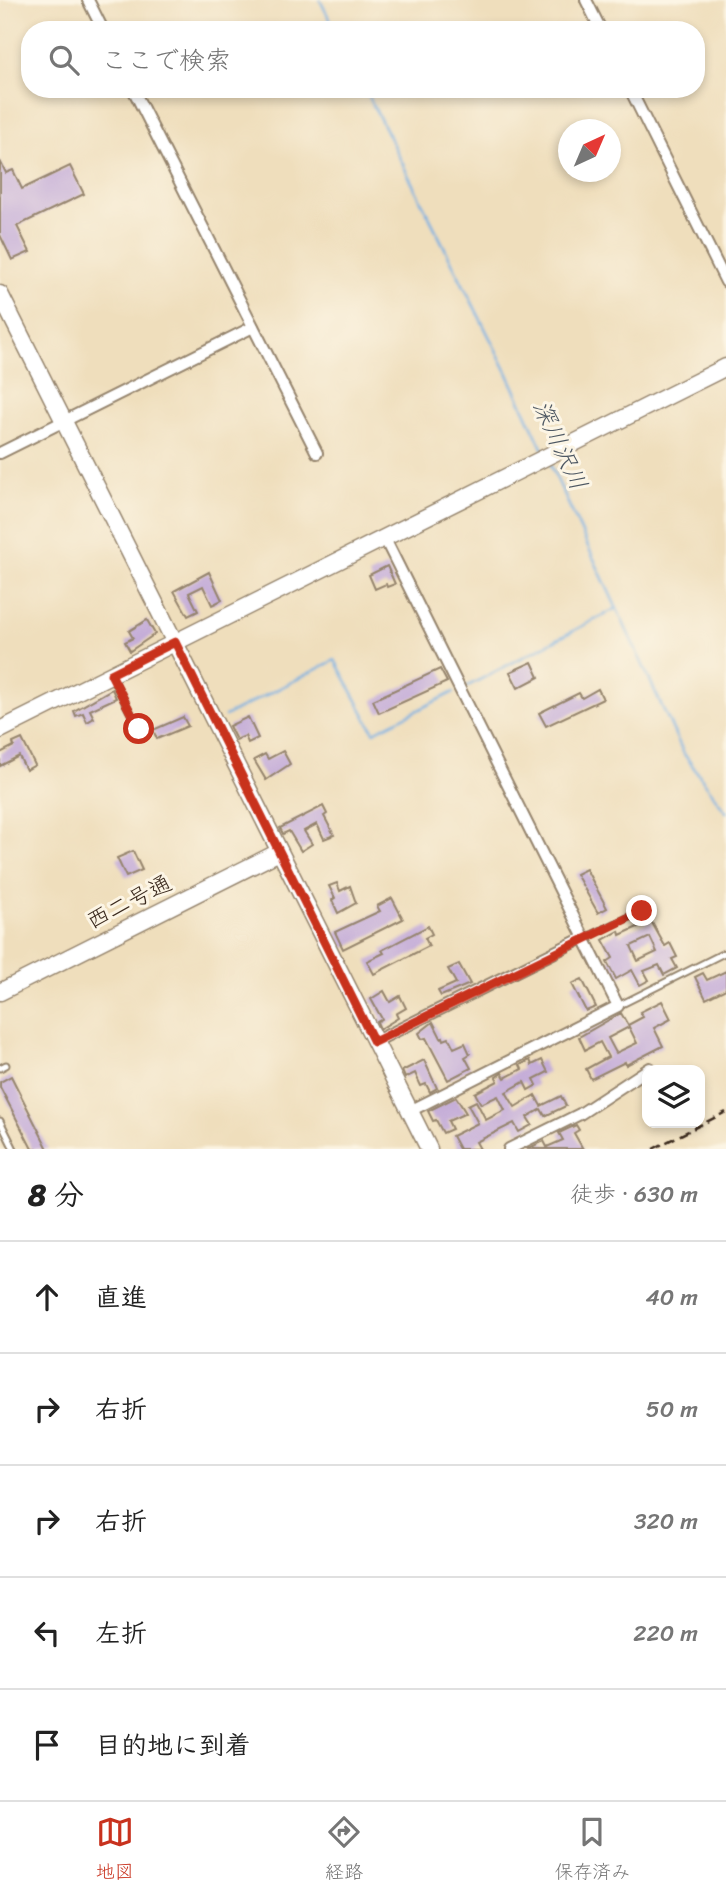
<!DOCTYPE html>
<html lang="ja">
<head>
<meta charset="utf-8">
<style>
	:root { --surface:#fff; --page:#f2f2f2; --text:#222; --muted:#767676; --line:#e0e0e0; --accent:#c8321e }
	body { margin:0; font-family:Sriracha,"Klee One",sans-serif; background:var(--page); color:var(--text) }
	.controls { position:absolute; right:21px; bottom:21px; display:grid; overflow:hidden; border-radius:14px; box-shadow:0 4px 10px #0003 }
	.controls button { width:63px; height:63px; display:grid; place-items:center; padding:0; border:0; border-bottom:2px solid var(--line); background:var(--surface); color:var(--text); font:35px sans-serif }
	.compass { position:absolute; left:558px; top:119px; width:63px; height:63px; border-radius:50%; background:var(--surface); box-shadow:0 4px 10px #0003; rotate:44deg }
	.stop { position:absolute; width:21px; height:21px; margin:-16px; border:5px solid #c8321e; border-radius:50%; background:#fff }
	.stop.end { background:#c8321e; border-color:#fff; box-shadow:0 2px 7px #0008 }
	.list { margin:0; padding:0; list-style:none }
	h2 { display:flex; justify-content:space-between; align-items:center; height:91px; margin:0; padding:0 28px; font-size:30px }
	h2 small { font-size:23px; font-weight:400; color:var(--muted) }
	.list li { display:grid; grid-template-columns:46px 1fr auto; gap:21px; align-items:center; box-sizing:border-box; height:112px; padding:0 28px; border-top:2px solid var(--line) }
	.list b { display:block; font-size:26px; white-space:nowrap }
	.list em { font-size:23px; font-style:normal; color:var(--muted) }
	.icon { flex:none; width:38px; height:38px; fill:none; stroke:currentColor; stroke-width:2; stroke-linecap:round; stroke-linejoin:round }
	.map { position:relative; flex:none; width:726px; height:1149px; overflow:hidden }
	.search { position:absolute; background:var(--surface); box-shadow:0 4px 10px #0003; left:21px; right:21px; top:21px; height:77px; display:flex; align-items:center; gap:18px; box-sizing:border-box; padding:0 24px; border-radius:28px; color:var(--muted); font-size:26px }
	.sheet { height:651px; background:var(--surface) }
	nav { display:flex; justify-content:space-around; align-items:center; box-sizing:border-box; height:98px; border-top:2px solid var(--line); background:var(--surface); font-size:19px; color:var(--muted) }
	nav a { display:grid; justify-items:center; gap:4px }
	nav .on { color:var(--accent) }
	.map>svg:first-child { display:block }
</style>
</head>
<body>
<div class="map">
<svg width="726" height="1149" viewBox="0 0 726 1149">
	<rect width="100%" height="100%" fill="#fcf5e5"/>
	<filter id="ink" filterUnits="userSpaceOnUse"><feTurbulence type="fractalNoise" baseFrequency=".0143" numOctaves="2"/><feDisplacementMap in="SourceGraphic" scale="14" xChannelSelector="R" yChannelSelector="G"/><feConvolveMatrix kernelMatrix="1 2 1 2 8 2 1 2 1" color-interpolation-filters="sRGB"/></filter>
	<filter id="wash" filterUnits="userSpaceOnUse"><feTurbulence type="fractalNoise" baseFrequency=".00686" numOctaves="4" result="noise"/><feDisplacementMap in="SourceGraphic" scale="28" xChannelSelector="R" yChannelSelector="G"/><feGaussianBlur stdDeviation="1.57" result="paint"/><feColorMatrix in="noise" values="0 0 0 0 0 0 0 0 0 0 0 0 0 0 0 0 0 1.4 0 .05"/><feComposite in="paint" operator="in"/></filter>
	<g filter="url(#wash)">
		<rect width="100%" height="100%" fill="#efdebc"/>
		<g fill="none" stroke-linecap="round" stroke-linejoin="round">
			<g stroke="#70ade2" stroke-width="2.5">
				<path d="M 320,0 L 335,30"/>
				<path d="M 365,89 L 507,372 L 543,450"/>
				<path d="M 549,462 L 684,754 L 726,812"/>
				<path d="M 464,688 L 617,608"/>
				<path d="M 225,716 L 335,660 L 374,732 L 454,692"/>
			</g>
		</g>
		<g id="blocks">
			<g fill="#c5add8" fill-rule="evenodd">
				<path d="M 0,161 L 6,173 L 13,170 L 22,189 L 70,166 L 84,194 L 17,226 L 30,252 L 12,260 L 0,235 Z"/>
				<path d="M 387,566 L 395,584 L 387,587 L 386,584 L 375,589 L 369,575 Z"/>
				<path d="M 209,572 L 222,600 L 212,605 L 203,586 L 189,593 L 198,611 L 188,616 L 174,591 Z"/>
				<path d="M 147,620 L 155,634 L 130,651 L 125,642 L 133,638 L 129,631 Z"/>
				<path d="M 532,662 L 539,677 L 518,688 L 510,672 Z"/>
				<path d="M 440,669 L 447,682 L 379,713 L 373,700 Z"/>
				<path d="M 112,689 L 116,698 L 90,710 L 94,718 L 87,722 L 83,713 L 76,716 L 74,711 Z"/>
				<path d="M 598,689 L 603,699 L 546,726 L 539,713 L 579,693 L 582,698 Z"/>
				<path d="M 183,717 L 188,726 L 157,739 L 153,730 Z"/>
				<path d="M 248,717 L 258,738 L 248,743 L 245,736 L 236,740 L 229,726 Z"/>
				<path d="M 22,739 L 35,765 L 26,770 L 19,756 L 0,766 L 0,753 L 14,746 L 13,743 Z"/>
				<path d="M 283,751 L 290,764 L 266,780 L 254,760 L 265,754 L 268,759 Z"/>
				<path d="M 323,806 L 327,814 L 324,816 L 334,835 L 324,839 L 317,824 L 304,831 L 312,844 L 301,851 L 289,831 L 283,834 L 280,828 Z"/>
				<path d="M 133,851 L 142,870 L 126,877 L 117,858 Z"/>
				<path d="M 586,869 L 607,908 L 598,913 L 576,874 Z"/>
				<path d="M 337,883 L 340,891 L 350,886 L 356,903 L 338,913 L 332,900 L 335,898 L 329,886 Z"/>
				<path d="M 392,898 L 403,919 L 343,949 L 335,932 L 380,911 L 377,906 Z"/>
				<path d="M 651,921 L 665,946 L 670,943 L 677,957 L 672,959 L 677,968 L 664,975 L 659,965 L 644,971 L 649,980 L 640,985 L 632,970 L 616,979 L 607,962 L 613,958 L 603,940 L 619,931 L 620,935 ZM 650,937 L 657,952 L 638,961 L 631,946 Z"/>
				<path d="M 428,926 L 432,934 L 425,938 L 429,946 L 374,974 L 367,961 L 384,953 L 382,950 Z"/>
				<path d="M 459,964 L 470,984 L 441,996 L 438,991 L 456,983 L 448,969 Z"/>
				<path d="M 726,971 L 726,989 L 706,999 L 695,977 L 703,973 L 707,980 Z"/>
				<path d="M 582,979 L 596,1007 L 586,1011 L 572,984 Z"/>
				<path d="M 384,991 L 390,1002 L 400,996 L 406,1008 L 396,1014 L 398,1018 L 380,1029 L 377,1022 L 382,1019 L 371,999 Z"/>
				<path d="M 662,1001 L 671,1019 L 654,1028 L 663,1046 L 626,1065 L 625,1062 L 591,1079 L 586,1069 L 608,1057 L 600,1042 L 585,1050 L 579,1037 L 621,1013 L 629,1027 L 608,1038 L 616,1053 L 637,1043 L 628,1025 L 643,1017 L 640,1012 Z"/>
				<path d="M 433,1022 L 441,1038 L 443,1037 L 444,1040 L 449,1038 L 454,1048 L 465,1043 L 470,1054 L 465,1057 L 471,1068 L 448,1080 L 426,1038 L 422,1039 L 419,1033 Z"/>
				<path d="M 424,1060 L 437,1088 L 430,1092 L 426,1084 L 421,1086 L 415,1073 L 405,1078 L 402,1071 Z"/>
				<path d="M 530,1060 L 532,1065 L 542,1060 L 548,1072 L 534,1079 L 537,1085 L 528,1090 L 524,1082 L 506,1092 L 515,1107 L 535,1095 L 541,1106 L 561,1096 L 566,1106 L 545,1116 L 541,1109 L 527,1117 L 532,1125 L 519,1132 L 514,1123 L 476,1142 L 480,1149 L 459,1149 L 452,1136 L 478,1123 L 468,1105 L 476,1101 L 486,1120 L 505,1110 L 498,1096 L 481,1104 L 475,1093 L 498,1081 L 496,1077 L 502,1073 L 505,1078 L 522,1069 L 520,1065 Z"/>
				<path d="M 11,1076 L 45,1143 L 48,1149 L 32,1149 L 14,1114 L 0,1087 L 0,1082 Z"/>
				<path d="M 456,1097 L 466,1113 L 448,1121 L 452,1129 L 443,1133 L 436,1120 L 433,1121 L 428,1111 Z"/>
				<path d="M 576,1125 L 579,1130 L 574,1133 L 583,1149 L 527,1149 L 544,1141 L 547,1147 L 563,1140 L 559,1133 Z"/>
			</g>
		</g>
	</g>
	<g filter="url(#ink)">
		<use href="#blocks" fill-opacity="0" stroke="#95846d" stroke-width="2"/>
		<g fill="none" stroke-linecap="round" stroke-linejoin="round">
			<defs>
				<g id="lane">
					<path d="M 112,677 L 139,729"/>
					<path d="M 585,938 L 642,911"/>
					<path d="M 618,1006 L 724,953"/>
					<path d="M 0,1068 L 6,1065"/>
					<path d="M 0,1121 L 14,1149"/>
				</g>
				<g id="street">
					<path d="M 88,0 L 103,30"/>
					<path d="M 586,0 L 601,30"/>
					<path d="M 133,89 L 317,453"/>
					<path d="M 630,89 L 726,282"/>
					<path d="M 0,453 L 253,327"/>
					<path d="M 384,537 L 618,1006 L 410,1111"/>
					<path d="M 374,1042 L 583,938"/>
					<path d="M 509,1149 L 580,1114 L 650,1068"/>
				</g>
				<g id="secondary">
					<path d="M 0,294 L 429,1149"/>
					<path d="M 0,730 L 726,367"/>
					<path d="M 0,992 L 279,852"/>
				</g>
			</defs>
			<use href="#lane" stroke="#95846d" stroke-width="9"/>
			<use href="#street" stroke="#95846d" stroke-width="14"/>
			<use href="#secondary" stroke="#95846d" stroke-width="19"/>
			<use href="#lane" stroke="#fff" stroke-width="5"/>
			<use href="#street" stroke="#fff" stroke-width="10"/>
			<use href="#secondary" stroke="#fff" stroke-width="16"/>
			<path stroke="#3b2a1e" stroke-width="2.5" stroke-dasharray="10 5" stroke-linecap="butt" d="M 653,1149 L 726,1112"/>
		</g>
	</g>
	<g fill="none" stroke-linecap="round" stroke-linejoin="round" filter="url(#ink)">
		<path stroke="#c8321e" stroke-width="9" d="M 139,729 L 111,674 L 175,642 L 374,1042 L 642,911"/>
	</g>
	<g text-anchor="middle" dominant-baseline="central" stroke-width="6" stroke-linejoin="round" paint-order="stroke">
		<g font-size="23" fill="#3b2a1e" stroke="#fcf5e5">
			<text transform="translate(129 902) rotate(-27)">西二号通</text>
		</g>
		<g font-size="24" font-style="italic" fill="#4e5863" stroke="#fcf5e5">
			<text transform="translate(560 445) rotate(65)">深川沢川</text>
		</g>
	</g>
</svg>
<div class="controls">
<button><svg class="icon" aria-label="layers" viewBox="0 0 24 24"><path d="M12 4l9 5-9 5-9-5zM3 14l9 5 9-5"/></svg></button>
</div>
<svg class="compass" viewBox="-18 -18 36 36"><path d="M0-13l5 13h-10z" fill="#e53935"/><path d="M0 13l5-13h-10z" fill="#767676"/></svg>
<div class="stop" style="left:139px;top:729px"></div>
<div class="stop end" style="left:642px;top:911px"></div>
<div class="search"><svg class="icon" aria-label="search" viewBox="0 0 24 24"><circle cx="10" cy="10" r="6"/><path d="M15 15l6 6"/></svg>ここで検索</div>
</div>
<section class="sheet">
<h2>8 分<small>徒歩 · 630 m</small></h2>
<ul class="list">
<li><svg class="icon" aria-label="ahead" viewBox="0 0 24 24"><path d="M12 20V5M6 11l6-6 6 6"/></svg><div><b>直進</b></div><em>40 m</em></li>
<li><svg class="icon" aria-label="right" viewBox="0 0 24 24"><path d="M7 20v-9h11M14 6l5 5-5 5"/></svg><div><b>右折</b></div><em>50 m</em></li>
<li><svg class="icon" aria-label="right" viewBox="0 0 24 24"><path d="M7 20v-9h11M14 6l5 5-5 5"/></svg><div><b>右折</b></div><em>320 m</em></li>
<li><svg class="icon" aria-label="left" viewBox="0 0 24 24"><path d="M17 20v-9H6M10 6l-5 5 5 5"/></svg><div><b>左折</b></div><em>220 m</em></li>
<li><svg class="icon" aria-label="arrive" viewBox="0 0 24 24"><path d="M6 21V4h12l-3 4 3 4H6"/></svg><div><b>目的地に到着</b></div></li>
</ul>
</section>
<nav>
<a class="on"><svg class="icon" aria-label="map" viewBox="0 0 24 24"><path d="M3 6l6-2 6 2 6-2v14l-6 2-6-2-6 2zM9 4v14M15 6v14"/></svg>地図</a>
<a><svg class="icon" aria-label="directions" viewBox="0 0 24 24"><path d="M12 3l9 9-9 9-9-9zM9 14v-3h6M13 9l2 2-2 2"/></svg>経路</a>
<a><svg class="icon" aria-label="saved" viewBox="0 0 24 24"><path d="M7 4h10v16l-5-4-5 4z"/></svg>保存済み</a>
</nav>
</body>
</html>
